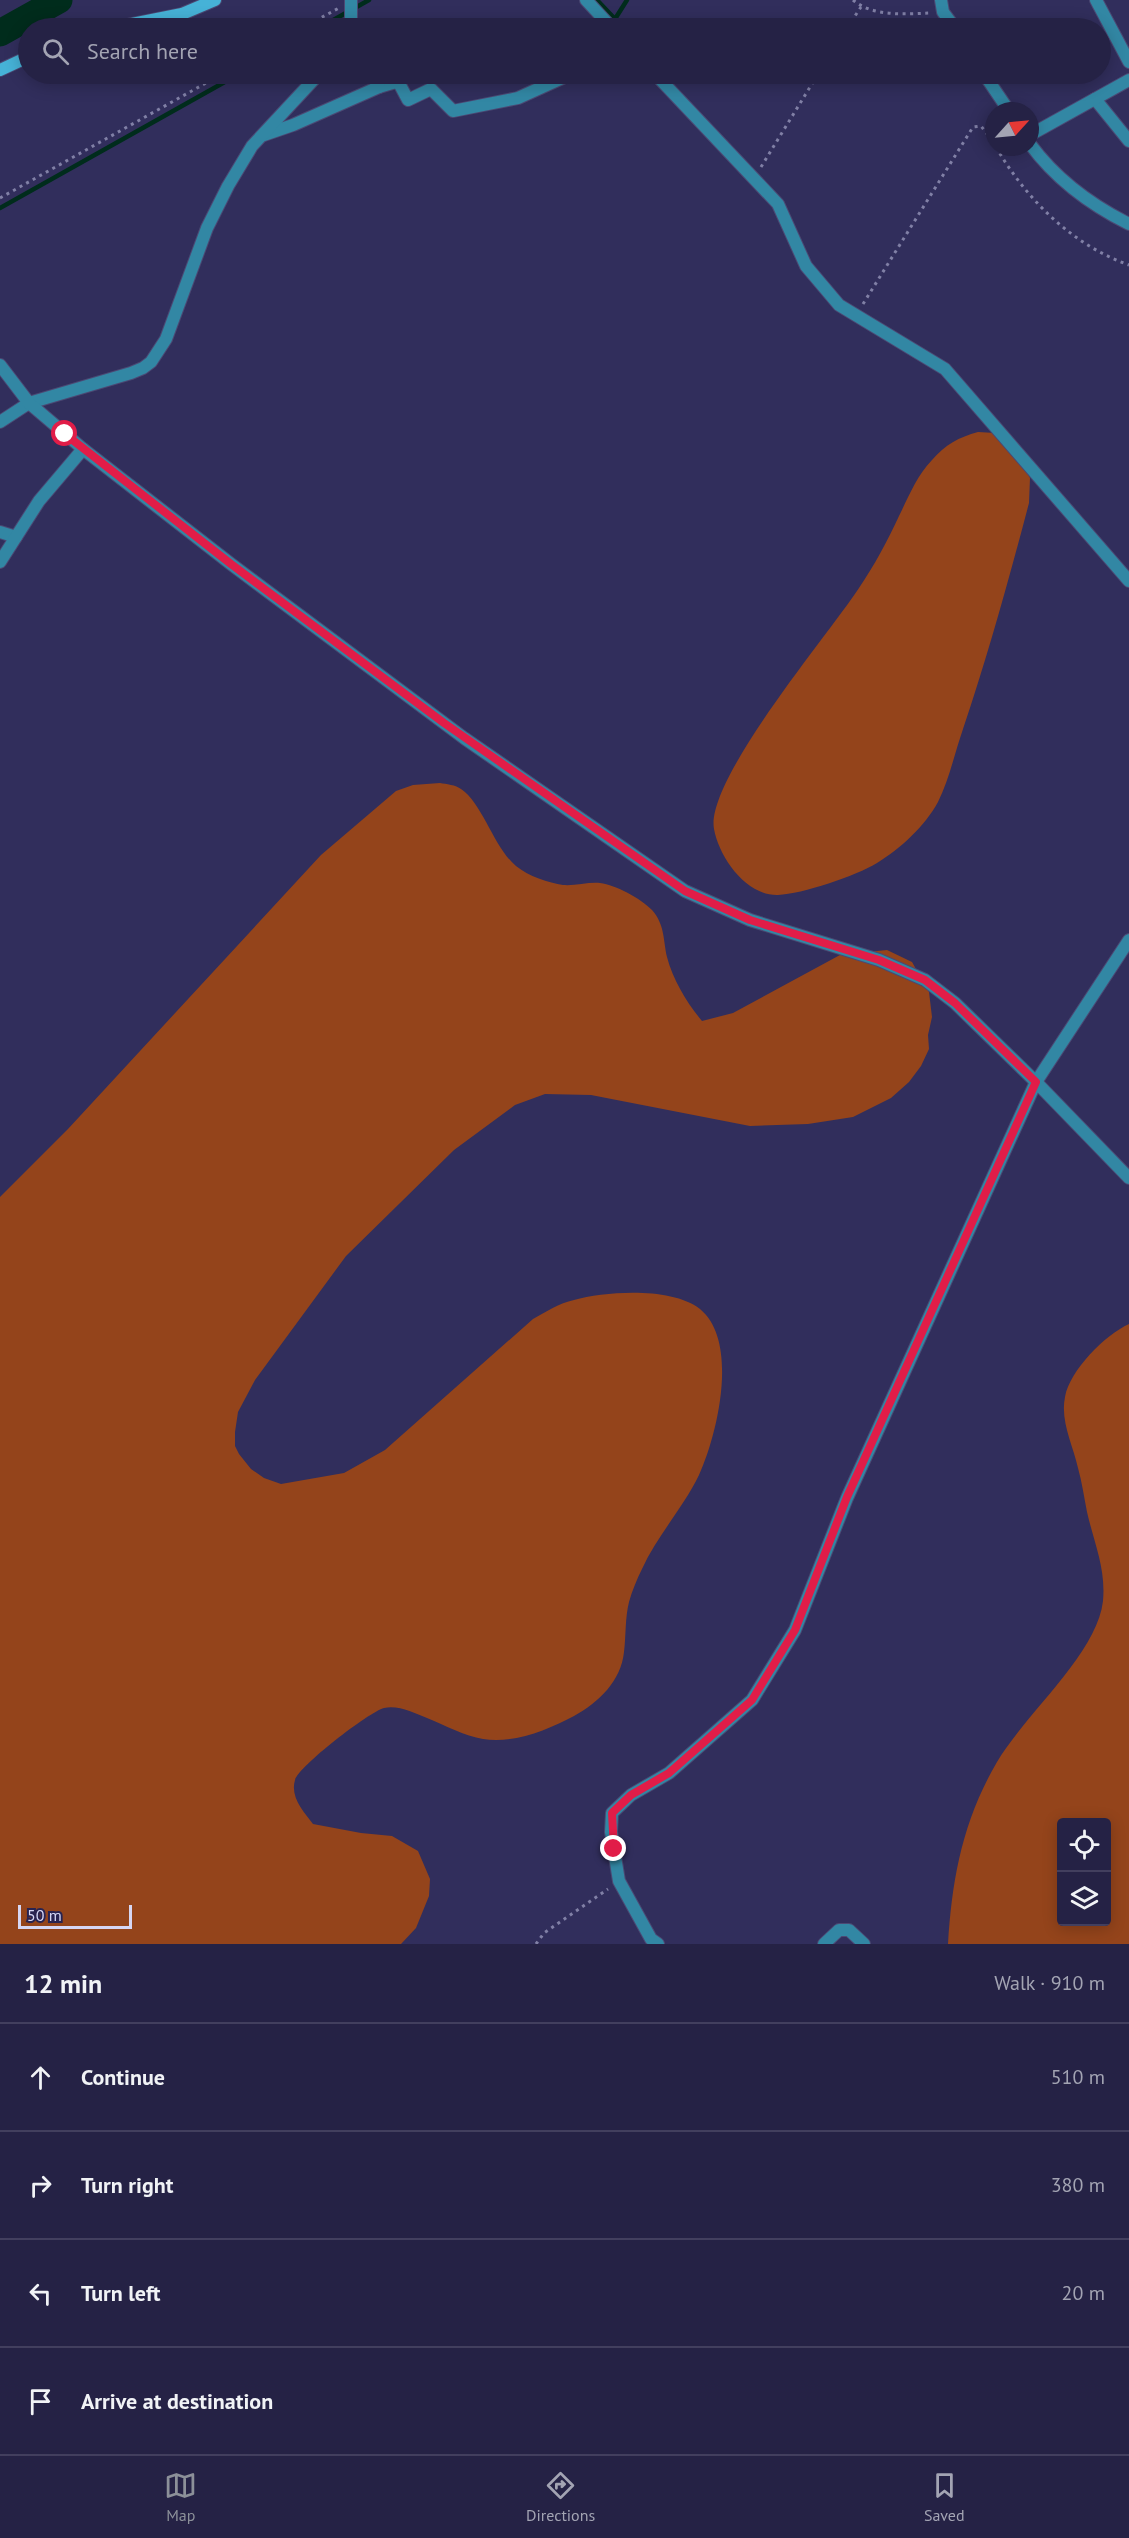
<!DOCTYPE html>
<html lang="en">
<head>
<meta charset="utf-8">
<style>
	:root { --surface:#252245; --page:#2d2a4c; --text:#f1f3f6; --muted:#a3a4b3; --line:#423f5e; --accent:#8c9099 }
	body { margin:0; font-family:"PT Sans",sans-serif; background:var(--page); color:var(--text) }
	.controls { position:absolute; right:18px; bottom:18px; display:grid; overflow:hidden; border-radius:6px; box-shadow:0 3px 15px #0003 }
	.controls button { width:54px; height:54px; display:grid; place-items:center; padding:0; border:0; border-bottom:2px solid var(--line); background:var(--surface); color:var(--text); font:30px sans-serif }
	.compass { position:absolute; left:985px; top:102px; width:54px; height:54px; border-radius:50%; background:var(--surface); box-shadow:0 3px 15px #0003; rotate:63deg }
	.scale { position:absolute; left:18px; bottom:15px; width:114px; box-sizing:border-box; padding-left:6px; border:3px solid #d6d6f4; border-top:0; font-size:16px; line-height:21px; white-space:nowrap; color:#d6d6f4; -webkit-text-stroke:4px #282351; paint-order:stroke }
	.stop { position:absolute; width:18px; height:18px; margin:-14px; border:4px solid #e11d48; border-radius:50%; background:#fff }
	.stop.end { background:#e11d48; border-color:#fff; box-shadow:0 2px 6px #0008 }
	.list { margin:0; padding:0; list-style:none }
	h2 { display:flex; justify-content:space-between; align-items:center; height:78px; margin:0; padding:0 24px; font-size:26px }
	h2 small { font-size:20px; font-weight:400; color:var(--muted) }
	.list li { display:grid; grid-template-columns:39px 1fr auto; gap:18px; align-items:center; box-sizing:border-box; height:108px; padding:0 24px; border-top:2px solid var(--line) }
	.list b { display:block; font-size:22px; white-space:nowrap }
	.list em { font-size:20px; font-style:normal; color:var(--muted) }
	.icon { flex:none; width:33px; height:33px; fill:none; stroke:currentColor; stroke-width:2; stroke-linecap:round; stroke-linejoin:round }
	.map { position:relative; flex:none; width:1129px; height:1944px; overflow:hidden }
	.search { position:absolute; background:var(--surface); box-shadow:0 3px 15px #0003; left:18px; right:18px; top:18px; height:66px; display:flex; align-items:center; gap:15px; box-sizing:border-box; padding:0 21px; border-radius:33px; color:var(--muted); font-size:22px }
	.sheet { height:510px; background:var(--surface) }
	nav { display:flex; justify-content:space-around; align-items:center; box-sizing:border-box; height:84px; border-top:2px solid var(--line); background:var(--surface); font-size:16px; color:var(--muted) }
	nav a { display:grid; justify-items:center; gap:3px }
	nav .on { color:var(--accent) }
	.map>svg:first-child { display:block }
</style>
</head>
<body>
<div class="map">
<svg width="1129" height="1944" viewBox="0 0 1129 1944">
	<rect width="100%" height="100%" fill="#312e5c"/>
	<g fill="#94441b" fill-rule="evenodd">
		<path d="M 978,432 L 995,433 L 1018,451 L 1030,478 L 1029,503 C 1009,579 988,655 963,729 C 955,752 949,780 938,802 C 925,826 900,849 877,863 C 856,876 802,894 778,895 C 746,896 719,857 714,829 C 705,780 829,634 859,588 C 874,566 888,540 899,516 C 909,496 916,477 932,460 C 945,445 959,437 978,432 Z"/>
		<path d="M 440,783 C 446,784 456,785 461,789 C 483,804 494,848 516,866 C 528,876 549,883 563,885 C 575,886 588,882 600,883 C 616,885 640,898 652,910 C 665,925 663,939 667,957 C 673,980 687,1003 702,1021 L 733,1013 L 840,955 L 887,950 L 912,962 L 929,992 L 932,1017 L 928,1035 L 929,1049 L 921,1066 L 909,1082 L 891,1098 L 853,1117 L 808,1124 L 750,1126 L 591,1095 L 545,1094 L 515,1105 L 454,1150 L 346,1256 L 255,1380 L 238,1412 L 235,1432 L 235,1446 L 239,1454 L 251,1469 L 264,1478 L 281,1484 L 344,1473 L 385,1450 L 533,1319 C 546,1312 559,1303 574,1300 C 607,1291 672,1287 700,1309 C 740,1342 717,1436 699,1475 C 683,1508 657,1536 642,1569 C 637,1579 632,1591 629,1602 C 625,1618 626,1635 624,1652 C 621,1681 599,1702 574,1716 C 548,1730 513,1744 483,1739 C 465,1736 444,1725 427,1718 C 414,1713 399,1705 384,1708 C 369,1712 299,1766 295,1780 C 290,1797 303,1811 313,1824 L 361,1833 L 392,1836 L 418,1851 L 430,1879 L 429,1896 L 416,1928 L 401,1944 L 0,1944 L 0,1197 L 68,1129 L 321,855 L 396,791 L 413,785 Z"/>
		<path d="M 1129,1324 L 1129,1944 L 948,1944 C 952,1878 963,1820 997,1762 C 1025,1714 1097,1654 1103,1601 C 1106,1568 1094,1543 1087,1512 C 1084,1497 1082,1482 1078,1468 C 1073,1445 1060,1421 1065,1397 C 1070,1370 1105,1335 1129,1324 ZM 1106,1822 L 1106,1922 L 1062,1922 L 1062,1822 Z"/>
	</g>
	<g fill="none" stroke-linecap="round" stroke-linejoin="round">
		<g stroke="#002c1c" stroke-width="4.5">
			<path d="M 597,0 L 615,19 L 627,0"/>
			<path d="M 319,28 L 369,0"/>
			<path d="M 0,208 L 239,74"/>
		</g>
		<path stroke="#002c1c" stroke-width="27" d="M 0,33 L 59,0"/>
		<defs>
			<g id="minor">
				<path d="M 586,0 L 612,28"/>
				<path d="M 1096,0 L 1129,62"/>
				<path d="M 347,28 L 351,19 L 351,0"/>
				<path d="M 371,74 L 379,87 L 396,82 L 400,85 L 408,100 L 431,89 L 453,111 L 518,98 L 571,74"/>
				<path d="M 655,74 L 778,204 L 806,266 L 839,305 L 945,369 L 1129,581"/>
				<path d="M 1095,99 L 1129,141"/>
				<path d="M 264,135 L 293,125 L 379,87"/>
				<path d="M 1030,135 L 1129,80"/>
				<path d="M 0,422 L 29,403 L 131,373 L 143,368 L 151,362 L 166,339 L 207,228 L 228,186 L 252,146 L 319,74"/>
				<path d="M 0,532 L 16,537"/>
				<path d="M 0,562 L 39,501 L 83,449"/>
				<path d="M 658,1944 L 651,1939 L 619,1881 L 611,1832 L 612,1813 L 631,1795 L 669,1773 L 752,1700 L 795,1630 L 847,1498 L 1036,1082 L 1129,940"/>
				<path d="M 824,1944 L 839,1930 L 849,1930 L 864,1944"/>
			</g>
			<g id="tertiary">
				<path d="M 941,0 L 943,12 L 955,28"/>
				<path d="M 984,74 L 1009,111"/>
				<path d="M 1030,144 C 1055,178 1091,205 1129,224"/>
				<path d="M 0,365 L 29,403 L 83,449 L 231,564 L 464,738 L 685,891 L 750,920 L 879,960 L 925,980 L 955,1003 L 1036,1082 L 1129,1178"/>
			</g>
			<g id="secondary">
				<path d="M 112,28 L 182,14 L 215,0"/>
				<path d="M 0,70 L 28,57"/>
			</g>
		</defs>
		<use href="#minor" stroke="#4b4974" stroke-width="14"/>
		<use href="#tertiary" stroke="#4b4974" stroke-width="14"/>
		<use href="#secondary" stroke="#4b4974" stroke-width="14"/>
		<g stroke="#8180a6" stroke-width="3" stroke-dasharray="3 4.5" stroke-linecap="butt">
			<path d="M 853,0 C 873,17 905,14 930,13"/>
			<path d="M 302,28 L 339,8"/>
			<path d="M 847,28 L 861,7"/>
			<path d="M 996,147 C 1026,199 1072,245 1129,265"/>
			<path d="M 761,167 L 818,74"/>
			<path d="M 0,198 L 222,74"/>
			<path d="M 863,304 L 973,127 L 981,126 L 994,143"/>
			<path d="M 536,1944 L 544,1933 L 608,1889"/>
		</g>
		<use href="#minor" stroke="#3287a4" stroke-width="12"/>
		<use href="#tertiary" stroke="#3287a4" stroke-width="12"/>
		<use href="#secondary" stroke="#46b2d7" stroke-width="12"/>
	</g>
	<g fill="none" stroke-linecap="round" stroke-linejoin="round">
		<path stroke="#e11d48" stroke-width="8" d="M 65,434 L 231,564 L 444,723 L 685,891 L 750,920 L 879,960 L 925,980 L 955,1003 L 1036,1082 L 847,1497 L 795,1630 L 752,1700 L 669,1773 L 631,1795 L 612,1813 L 614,1849"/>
	</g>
</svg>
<div class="controls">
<button><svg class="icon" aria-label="locate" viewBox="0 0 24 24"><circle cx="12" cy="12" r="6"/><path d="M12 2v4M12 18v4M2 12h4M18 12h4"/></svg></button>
<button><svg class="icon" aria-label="layers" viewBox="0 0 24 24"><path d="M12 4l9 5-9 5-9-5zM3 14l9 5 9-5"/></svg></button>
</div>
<svg class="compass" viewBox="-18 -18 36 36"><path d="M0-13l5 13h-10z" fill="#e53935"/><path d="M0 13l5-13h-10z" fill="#a3a4b3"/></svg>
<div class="scale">50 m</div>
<div class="stop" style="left:65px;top:434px"></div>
<div class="stop end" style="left:614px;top:1849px"></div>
<div class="search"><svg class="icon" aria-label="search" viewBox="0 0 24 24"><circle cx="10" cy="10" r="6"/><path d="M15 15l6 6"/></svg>Search here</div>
</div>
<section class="sheet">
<h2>12 min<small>Walk · 910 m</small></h2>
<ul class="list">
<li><svg class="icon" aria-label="ahead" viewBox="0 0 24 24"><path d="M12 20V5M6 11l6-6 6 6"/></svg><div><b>Continue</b></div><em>510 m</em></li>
<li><svg class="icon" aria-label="right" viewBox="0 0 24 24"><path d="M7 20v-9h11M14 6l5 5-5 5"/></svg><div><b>Turn right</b></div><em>380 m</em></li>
<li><svg class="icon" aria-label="left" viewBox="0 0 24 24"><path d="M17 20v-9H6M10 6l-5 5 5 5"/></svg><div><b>Turn left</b></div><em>20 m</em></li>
<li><svg class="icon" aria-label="arrive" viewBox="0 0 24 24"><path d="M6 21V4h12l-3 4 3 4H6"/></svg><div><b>Arrive at destination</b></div></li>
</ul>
</section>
<nav>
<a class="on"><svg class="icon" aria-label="map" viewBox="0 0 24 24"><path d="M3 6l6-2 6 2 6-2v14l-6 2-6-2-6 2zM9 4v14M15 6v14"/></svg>Map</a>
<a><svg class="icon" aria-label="directions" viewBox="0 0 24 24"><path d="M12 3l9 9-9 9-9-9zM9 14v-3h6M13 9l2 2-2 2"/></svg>Directions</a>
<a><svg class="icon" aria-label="saved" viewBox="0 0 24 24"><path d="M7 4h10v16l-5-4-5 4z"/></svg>Saved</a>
</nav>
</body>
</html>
